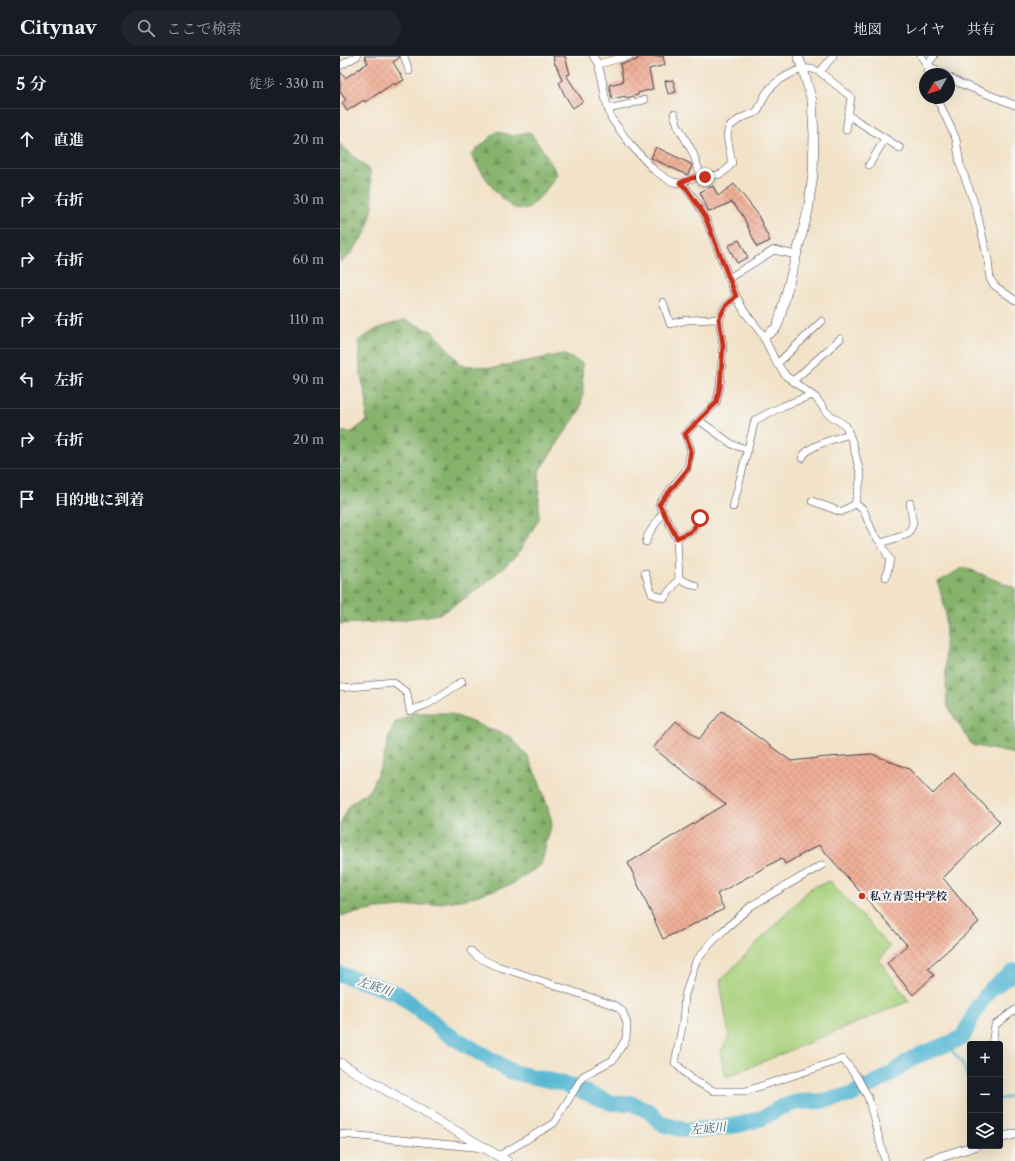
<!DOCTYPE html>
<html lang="ja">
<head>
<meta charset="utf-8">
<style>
	:root { --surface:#171b24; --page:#20242c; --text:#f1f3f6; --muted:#9ea1a6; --line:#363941 }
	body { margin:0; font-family:"Libre Caslon Text","Noto Serif JP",serif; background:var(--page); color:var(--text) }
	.controls { position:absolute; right:12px; bottom:12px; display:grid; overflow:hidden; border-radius:4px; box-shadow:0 4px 16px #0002 }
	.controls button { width:36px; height:36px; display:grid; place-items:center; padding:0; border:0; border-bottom:1px solid var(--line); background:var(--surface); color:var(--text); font:20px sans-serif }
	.compass { position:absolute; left:579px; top:12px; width:36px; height:36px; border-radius:50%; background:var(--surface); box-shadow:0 4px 16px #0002; rotate:231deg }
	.stop { position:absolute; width:12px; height:12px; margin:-9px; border:3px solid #c8321e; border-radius:50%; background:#fff }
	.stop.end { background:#c8321e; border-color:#fff; box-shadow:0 1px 4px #0008 }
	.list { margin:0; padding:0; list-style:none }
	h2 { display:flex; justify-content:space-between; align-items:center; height:52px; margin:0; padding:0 16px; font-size:17px }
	h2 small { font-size:13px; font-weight:400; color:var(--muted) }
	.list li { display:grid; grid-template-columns:26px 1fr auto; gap:12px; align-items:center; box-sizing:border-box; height:60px; padding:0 16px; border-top:1px solid var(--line) }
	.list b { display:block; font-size:15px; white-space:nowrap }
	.list em { font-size:13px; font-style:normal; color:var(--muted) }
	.icon { flex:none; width:22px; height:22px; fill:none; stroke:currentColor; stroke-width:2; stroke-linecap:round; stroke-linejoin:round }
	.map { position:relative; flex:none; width:675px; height:1105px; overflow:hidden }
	header { display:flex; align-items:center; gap:24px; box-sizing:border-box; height:56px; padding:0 20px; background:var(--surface); border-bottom:1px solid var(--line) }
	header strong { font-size:19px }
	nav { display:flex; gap:22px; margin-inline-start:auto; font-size:14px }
	.search { width:280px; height:36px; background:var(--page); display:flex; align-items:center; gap:10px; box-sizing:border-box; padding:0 14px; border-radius:22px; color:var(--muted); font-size:15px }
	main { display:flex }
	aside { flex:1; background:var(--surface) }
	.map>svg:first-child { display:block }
</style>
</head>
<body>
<header>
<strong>Citynav</strong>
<div class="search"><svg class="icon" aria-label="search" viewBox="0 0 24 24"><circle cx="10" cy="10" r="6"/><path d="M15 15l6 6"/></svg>ここで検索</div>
<nav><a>地図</a><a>レイヤ</a><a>共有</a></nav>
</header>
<main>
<aside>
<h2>5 分<small>徒歩 · 330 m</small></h2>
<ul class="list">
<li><svg class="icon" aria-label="ahead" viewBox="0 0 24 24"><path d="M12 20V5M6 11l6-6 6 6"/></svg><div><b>直進</b></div><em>20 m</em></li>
<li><svg class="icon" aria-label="right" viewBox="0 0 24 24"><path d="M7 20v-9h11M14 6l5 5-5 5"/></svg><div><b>右折</b></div><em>30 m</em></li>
<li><svg class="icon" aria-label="right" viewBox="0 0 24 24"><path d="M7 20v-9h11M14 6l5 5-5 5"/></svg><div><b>右折</b></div><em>60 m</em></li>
<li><svg class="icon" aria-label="right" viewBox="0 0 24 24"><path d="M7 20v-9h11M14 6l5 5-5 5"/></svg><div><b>右折</b></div><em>110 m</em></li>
<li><svg class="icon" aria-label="left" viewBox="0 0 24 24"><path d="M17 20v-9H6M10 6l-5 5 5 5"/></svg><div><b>左折</b></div><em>90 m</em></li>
<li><svg class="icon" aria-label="right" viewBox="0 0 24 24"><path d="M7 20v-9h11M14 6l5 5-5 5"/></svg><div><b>右折</b></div><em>20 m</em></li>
<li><svg class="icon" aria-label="arrive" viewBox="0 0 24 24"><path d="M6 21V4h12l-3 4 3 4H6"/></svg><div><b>目的地に到着</b></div></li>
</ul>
</aside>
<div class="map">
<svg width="675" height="1105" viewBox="0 0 675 1105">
	<defs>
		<pattern id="forest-firs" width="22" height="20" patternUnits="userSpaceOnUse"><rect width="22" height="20" fill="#86b36c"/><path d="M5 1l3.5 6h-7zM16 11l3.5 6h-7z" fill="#6d915a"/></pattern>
		<pattern id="building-cross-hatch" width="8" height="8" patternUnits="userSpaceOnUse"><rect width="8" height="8" fill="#efaf96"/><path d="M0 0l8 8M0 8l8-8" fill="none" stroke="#cd9682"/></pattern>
	</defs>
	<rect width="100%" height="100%" fill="#f6f6f2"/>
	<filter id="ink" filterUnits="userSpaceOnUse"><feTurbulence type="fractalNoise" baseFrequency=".025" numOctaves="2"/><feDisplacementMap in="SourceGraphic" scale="8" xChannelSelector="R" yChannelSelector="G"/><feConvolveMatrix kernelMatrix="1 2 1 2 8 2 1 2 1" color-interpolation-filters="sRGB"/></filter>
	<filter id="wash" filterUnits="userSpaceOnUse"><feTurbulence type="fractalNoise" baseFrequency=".012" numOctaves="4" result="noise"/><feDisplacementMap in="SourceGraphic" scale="16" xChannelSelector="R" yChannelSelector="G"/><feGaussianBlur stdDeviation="0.9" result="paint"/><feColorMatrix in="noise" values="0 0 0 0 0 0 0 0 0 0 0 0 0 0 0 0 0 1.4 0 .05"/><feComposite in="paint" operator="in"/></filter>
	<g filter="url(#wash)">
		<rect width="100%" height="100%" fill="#f2e2c7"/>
		<g fill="url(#forest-firs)" stroke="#546a54">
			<path d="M 157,75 L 172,80 L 190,76 L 207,100 L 217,118 C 209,132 199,143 187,153 C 184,153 178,153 175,152 C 158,144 141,115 131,99 Z"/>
			<path d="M 0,88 L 30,115 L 33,151 L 26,176 L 10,199 L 0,206 Z"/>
			<path d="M 65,264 L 93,276 L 122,309 L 153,312 L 223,298 L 242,307 L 243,337 L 240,354 L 199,415 L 199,463 L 177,499 L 139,533 L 100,558 L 54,565 L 0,568 L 0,376 L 12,376 L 26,365 L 27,346 L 20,315 L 18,285 L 38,272 Z"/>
			<path d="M 624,511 L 675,532 L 675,698 L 632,689 L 607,650 L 605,599 L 606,557 L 598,526 Z"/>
			<path d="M 73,657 L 109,657 L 170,681 L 187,699 L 202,733 L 212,766 L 201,809 L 170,829 L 126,843 L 93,848 L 38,853 L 0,860 L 0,769 L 10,748 L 29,735 L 42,708 L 49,681 L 55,667 Z"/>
		</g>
		<path fill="#a9d17d" stroke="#667a5c" d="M 490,825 L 550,891 L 539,904 L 569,945 L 386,1021 L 380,998 L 389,980 L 380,925 L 471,832 Z"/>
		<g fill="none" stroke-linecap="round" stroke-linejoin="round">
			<g stroke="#55b7d3" stroke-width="2.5">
				<path d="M 607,988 L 622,1007 L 630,1028"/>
				<path d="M 660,1043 L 675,1039"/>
			</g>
			<path stroke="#55b7d3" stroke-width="16" d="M 0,918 L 59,938 L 106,977 L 172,1016 L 221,1027 L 272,1047 L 291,1047 L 309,1055 L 322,1068 L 344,1074 L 372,1073 L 402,1068 L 423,1062 L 441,1051 L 458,1046 L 483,1045 L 511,1039 L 545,1022 L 574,1001 L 622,982 L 638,950 L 651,933 L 675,915"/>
		</g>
		<g id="blocks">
			<g fill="url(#building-cross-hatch)">
				<path d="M 24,0 L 59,0 L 59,2 L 53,6 L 64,24 L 55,29 L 54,27 L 25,46 L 24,44 L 7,55 L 2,47 L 6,44 L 0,36 L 0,15 L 5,22 L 28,7 Z"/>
				<path d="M 213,0 L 225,0 L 230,18 L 226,19 L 243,45 L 233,52 L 224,38 L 219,26 L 222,24 L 216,9 L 215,9 Z"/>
				<path d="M 307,0 L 323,0 L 325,9 L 309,13 L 313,33 L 298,37 L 298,39 L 286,42 L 285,40 L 272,43 L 269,29 L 282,26 L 282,24 L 283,24 L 280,8 L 297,4 L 297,2 Z"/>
				<path d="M 333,24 L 336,36 L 328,38 L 325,25 Z"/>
				<path d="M 316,91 L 351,108 L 352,110 L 348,118 L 347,119 L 311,102 Z"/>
				<path d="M 394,128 L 417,157 L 430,185 L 417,191 L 403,160 L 392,146 L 369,156 L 360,136 L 373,130 L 378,140 Z"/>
				<path d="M 399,184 L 408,201 L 397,207 L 388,190 Z"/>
				<path d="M 382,655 L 451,705 L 488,701 L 532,698 L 569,713 L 593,738 L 614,717 L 660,766 L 603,822 L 639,866 L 588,912 L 594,919 L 573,939 L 547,907 L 567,889 L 479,789 L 445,808 L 442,802 L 377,838 L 384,853 L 323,883 L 288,807 L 386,748 L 313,692 L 336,665 L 359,683 Z"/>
			</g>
		</g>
	</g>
	<g filter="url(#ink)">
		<use href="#blocks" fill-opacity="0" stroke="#413f50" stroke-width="1"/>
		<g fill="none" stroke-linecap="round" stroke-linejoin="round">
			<defs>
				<g id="minor">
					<path d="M 64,0 L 69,15"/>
					<path d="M 253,0 L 258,8 L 262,23 L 265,41 L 271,62 L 290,88 L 314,114 L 327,123 L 333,126 L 340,127 L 346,132 L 353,141 L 364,158 L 396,240 L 404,255 L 422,278 L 436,306 L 446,320 L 476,342 L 487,357 L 506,370 L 513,388 L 521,421 L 515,448 L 523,453 L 533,477 L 541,487 L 550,504 L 546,521"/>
					<path d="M 581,0 L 587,9 L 604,18"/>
					<path d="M 258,8 L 289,0"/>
					<path d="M 0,10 L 17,0"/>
					<path d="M 480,16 L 511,41 L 506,74"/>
					<path d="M 588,18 L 587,9 L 594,0"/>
					<path d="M 609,21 L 619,27 L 675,49"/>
					<path d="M 597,42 L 616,83 L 620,108 L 636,152 L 648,204 L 650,223 L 655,230 L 675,244"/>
					<path d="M 268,53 L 290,48 L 304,44"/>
					<path d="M 334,58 L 338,70 L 353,97 L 361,120"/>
					<path d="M 508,59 L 560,92"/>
					<path d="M 529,109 L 545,83"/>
					<path d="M 340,127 C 346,124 352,122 359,121 C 375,118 381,123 392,107 L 387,80 L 389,71 L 401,62 L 417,56 C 421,49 423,42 427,36 C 435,25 458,11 471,13 C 474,13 477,15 480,16 L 493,0"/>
					<path d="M 389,222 L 434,194 L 456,199"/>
					<path d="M 323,246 L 330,268 L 347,264 L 379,263"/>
					<path d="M 437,308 L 482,265"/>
					<path d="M 453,325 L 500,283"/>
					<path d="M 360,365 L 393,389 L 407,393"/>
					<path d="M 462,402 C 467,389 496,383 509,378"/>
					<path d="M 472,445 L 501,456 L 515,448"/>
					<path d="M 393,451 L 415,364 L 443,350 L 472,339"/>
					<path d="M 337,482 L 352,475 L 360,462"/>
					<path d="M 306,486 L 308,479 L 323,456"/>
					<path d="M 541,487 L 568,478 L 573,468 L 570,447"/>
					<path d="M 305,517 L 312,538 L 324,542 L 339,523 L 337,482 L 319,448 L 347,413 L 351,394 L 345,378 L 376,347 L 380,331 L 383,289 L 379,263 L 385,251 L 396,240"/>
					<path d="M 339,523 L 356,530"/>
					<path d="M 0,632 L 54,627 L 67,637 L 70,655 L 88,648 L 122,626"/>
					<path d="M 482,809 L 411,850 L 384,874 L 372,886 L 356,905 L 345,939 L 343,965 L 335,1007 L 353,1024 L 374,1035 L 406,1035 L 503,1003 L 517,1021 L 528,1041 L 545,1105"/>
					<path d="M 131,895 L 136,900 L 154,909 L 276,950 L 283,956 L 287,968 L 286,983 L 273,1004 L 243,1020 L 214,1067 L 159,1100"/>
					<path d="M 652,988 L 655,969 L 675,954"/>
					<path d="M 0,1078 L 143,1092"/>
				</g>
				<g id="tertiary">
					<path d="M 424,281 L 436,272 L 439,265 L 468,155 L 473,118 L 474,79 L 472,45 L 463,13 L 458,0"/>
					<path d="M 0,1007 L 167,1105"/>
					<path d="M 660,1082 L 675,1078"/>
					<path d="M 588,1105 L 635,1090"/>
				</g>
			</defs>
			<use href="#minor" stroke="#413f50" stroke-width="8"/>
			<use href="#tertiary" stroke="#413f50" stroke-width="10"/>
			<use href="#minor" stroke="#fff" stroke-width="7"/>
			<use href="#tertiary" stroke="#fff" stroke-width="9"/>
		</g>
	</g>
	<g fill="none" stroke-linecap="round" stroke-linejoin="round" filter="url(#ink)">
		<path stroke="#c8321e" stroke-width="5" d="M 360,462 L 352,475 L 337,482 L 319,448 L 348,413 L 351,394 L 345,378 L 376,347 L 380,331 L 383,289 L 379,263 L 385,251 L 396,240 L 364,158 L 346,132 L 340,127 C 348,123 357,120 365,121"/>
	</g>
	<circle fill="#c8321e" stroke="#f6f6f2" stroke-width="1.5" cx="522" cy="840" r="4"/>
	<g text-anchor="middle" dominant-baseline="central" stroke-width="4" stroke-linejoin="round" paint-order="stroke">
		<g font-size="11" font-weight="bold" fill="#22223b" stroke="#f6f6f2" text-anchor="start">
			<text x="530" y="840">私立青雲中学校</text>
		</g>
		<g font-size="12" font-style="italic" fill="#345670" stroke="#f6f6f2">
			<text transform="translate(35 930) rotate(19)">左底川</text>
			<text transform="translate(368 1072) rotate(-5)">左底川</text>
		</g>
	</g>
</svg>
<div class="controls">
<button>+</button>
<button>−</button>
<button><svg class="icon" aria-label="layers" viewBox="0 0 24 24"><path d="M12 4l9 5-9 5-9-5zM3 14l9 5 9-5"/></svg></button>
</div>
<svg class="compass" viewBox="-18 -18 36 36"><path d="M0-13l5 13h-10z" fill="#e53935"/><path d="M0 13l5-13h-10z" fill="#9ea1a6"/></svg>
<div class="stop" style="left:360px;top:462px"></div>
<div class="stop end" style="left:365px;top:121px"></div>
</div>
</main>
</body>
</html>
